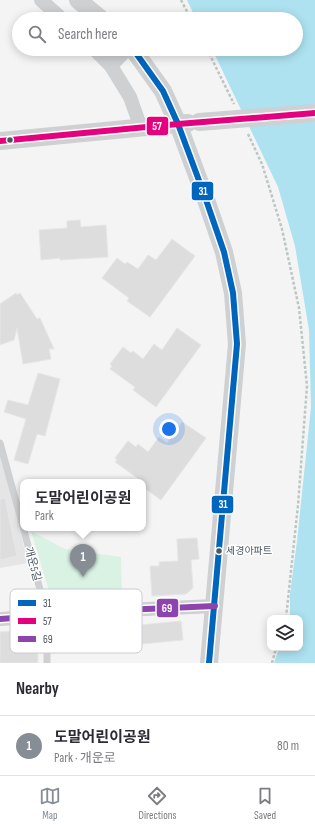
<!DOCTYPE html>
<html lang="en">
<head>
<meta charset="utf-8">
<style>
	:root { --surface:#fff; --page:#f7f7f7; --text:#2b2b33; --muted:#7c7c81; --line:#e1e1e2; --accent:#868d94 }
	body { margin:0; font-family:"Sofia Sans Condensed","Noto Sans KR",sans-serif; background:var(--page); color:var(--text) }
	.controls { position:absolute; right:12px; bottom:12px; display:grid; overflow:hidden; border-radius:8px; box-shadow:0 2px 10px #0003 }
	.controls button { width:36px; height:36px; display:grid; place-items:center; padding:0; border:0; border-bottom:1px solid var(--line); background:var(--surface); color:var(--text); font:20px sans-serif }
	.you { position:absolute; left:169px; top:429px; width:14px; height:14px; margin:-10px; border:3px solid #fff; border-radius:50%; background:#1a73e8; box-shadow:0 0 0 6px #1a73e833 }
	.badge { display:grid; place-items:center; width:26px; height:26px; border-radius:50%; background:var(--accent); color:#fff; font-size:13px; font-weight:700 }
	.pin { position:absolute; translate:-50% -33px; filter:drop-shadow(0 1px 2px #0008) }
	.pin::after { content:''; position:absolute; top:21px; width:14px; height:12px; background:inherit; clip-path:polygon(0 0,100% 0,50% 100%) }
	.popup { position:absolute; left:20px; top:479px; width:126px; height:52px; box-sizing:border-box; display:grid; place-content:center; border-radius:8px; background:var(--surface); filter:drop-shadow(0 1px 3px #0005); font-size:13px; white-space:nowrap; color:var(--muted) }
	.popup b { font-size:15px; color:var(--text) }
	.popup::after { content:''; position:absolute; left:50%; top:100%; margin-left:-8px; border:8px solid transparent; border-top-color:var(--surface) }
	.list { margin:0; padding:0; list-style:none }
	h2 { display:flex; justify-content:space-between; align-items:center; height:52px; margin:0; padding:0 16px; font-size:17px }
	h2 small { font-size:13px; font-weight:400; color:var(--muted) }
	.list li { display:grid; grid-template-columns:26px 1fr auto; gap:12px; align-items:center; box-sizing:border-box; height:60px; padding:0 16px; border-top:1px solid var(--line) }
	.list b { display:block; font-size:15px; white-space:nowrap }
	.list p { margin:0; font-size:13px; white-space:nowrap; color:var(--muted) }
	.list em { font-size:13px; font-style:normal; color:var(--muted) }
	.icon { flex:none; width:22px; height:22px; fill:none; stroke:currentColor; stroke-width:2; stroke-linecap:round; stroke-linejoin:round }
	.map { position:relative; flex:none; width:315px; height:663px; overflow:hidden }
	.search { position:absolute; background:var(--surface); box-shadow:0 2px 10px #0003; left:12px; right:12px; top:12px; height:44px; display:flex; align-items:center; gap:10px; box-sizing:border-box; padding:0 14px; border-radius:22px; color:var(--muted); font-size:15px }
	.sheet { height:112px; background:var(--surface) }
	nav { display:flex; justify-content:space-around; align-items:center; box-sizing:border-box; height:56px; border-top:1px solid var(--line); background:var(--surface); font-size:11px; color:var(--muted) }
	nav a { display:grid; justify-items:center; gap:2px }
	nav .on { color:var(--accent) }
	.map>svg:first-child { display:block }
</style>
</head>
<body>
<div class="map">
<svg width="315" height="663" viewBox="0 0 315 663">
	<rect width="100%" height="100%" fill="#f4f4f4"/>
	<path fill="#e6e5e6" d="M 0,450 L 28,563 L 0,568 Z"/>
	<path fill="#d9f2e3" d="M 31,531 L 65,549 L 121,557 L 122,597 L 53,604 Z"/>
	<path fill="#aee2f0" d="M 187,0 L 315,0 L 315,663 L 274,663 L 279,648 L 300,648 L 300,618 L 290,618 L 290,594 L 297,541 L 311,407 L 309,330 L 295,246 L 278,187 L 212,49 L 296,49 L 296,19 L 196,19 Z"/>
	<g fill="#ddddde" stroke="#e5e6e7">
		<path d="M 80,220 L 81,227 L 106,225 L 108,257 L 60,260 L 60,258 L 41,260 L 39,230 L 67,228 L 67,221 Z"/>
		<path d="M 172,239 L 195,256 L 150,317 L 127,301 L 129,298 L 102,278 L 117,258 L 125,264 L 127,262 L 138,269 L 148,255 L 156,260 Z"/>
		<path d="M 16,293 L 17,295 L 20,293 L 37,319 L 40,318 L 54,349 L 49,349 L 51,359 L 23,364 L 17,328 L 14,340 L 0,345 L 0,304 Z"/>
		<path d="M 177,328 L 201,345 L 156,407 L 133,390 L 135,387 L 110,369 L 112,366 L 110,364 L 123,347 L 131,353 L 133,351 L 143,359 L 154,344 L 162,350 Z"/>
		<path d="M 38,373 L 60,379 L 45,436 L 37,434 L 28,464 L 14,460 L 26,419 L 4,412 L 8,400 L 28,405 Z"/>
		<path d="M 182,422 L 206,438 L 161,500 L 143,487 L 143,482 L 115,462 L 117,460 L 115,458 L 128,441 L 136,447 L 138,444 L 148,452 L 159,437 L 167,443 Z"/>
		<path d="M 5,498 L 17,556 L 0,560 L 0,499 Z"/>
		<path d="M 197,538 L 199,559 L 191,560 L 193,588 L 186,594 L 152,596 L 150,566 L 159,566 L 159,562 L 178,561 L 177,539 Z"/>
		<path d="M 181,621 L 183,640 L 60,652 L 59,633 Z"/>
		<path d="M 14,629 L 38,629 L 38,663 L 0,663 L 0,632 L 14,631 Z"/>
	</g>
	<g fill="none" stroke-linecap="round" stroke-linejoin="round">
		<g stroke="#bcc7c4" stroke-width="2.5" stroke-dasharray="3 2" stroke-linecap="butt">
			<path d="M 181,0 L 191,19"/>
			<path d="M 207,49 L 234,104"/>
			<path d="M 248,134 L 262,164 L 282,229 L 299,308 L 307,386 L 298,505 L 286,618"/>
			<path d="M 272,663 L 276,648"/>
		</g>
		<path stroke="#ced0d2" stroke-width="7" d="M 0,443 L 47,615 L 47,663"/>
		<g stroke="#ced0d2" stroke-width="14">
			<path d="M 41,0 L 62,19"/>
			<path d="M 94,49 L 111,66 L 130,97 L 141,128"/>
			<path d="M 111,66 L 127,49"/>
			<path d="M 0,619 L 123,610 L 215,606"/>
		</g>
		<g stroke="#ced0d2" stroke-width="18">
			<path d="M 78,0 L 101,19"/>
			<path d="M 133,49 L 163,91 L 178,124 L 204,194 L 224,252 L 233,293 L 237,344 L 209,663"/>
			<path d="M 0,141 L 188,123"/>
		</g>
		<path stroke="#ced0d2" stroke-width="18" d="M 199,122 L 315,113"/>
		<defs>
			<path id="bus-1" d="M 133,49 L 163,91 L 178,124 L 204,194 L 224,252 L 233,293 L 237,344 L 209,663"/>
			<path id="bus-2" d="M 0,141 L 178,124 L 315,113"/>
			<path id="bus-3" d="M 0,619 L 123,610 L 215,606"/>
		</defs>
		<use href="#bus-1" stroke="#fff" stroke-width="9"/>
		<use href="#bus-2" stroke="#fff" stroke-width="9"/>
		<use href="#bus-3" stroke="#fff" stroke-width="9"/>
		<use href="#bus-1" stroke="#0065bd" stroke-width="6"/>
		<use href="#bus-2" stroke="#e5007d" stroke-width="6"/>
		<use href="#bus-3" stroke="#8e44ad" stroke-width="6"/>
	</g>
	<g fill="#4a5661" stroke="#fff" stroke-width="1.5">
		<circle cx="10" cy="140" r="3.5"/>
		<circle cx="219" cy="551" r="3.5"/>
	</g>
	<g text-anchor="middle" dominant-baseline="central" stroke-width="3" stroke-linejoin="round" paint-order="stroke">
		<g font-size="10" fill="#4a5661" stroke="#fff" text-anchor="start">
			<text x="226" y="551">세경아파트</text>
		</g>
		<g font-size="11" fill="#4a5661" stroke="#fff">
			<text transform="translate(33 564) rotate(75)">개운5길</text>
		</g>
	</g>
	<rect x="10" y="589" width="132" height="64" rx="6" fill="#fff" stroke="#c9ccd0" stroke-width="1"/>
	<rect x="18" y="600" width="18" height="6" fill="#0065bd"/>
	<rect x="18" y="618" width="18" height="6" fill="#e5007d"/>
	<rect x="18" y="636" width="18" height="6" fill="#8e44ad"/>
	<g font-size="11" fill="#4a5661">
		<text x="43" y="607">31</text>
		<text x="43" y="625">57</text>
		<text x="43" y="643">69</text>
	</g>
	<g stroke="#fff" stroke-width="1.5">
		<rect x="146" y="116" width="23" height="20" rx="4" fill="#e5007d"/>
		<rect x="191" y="181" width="23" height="20" rx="4" fill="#0065bd"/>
		<rect x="211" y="495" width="23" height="19" rx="4" fill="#0065bd"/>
		<rect x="156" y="598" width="23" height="20" rx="4" fill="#8e44ad"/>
	</g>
	<g font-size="11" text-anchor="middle" font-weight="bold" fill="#fff">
		<text x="157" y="130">57</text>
		<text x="203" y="195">31</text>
		<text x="223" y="508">31</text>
		<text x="167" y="612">69</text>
	</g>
</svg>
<div class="controls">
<button><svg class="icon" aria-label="layers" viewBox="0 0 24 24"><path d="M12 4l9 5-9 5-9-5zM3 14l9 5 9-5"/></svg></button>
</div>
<div class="you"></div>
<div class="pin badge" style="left:83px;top:577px">1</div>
<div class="popup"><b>도말어린이공원</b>Park</div>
<div class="search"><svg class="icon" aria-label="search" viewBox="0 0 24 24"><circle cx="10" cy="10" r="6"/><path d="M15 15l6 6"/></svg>Search here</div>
</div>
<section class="sheet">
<h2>Nearby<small></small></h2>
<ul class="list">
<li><span class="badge">1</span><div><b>도말어린이공원</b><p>Park · 개운로</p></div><em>80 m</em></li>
</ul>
</section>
<nav>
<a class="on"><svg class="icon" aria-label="map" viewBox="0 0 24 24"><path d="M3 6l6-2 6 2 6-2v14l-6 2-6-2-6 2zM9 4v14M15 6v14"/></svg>Map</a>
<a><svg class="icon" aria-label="directions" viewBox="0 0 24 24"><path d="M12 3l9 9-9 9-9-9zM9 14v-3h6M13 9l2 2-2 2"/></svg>Directions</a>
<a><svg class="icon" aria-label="saved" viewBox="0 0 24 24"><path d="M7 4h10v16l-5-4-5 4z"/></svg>Saved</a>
</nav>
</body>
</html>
